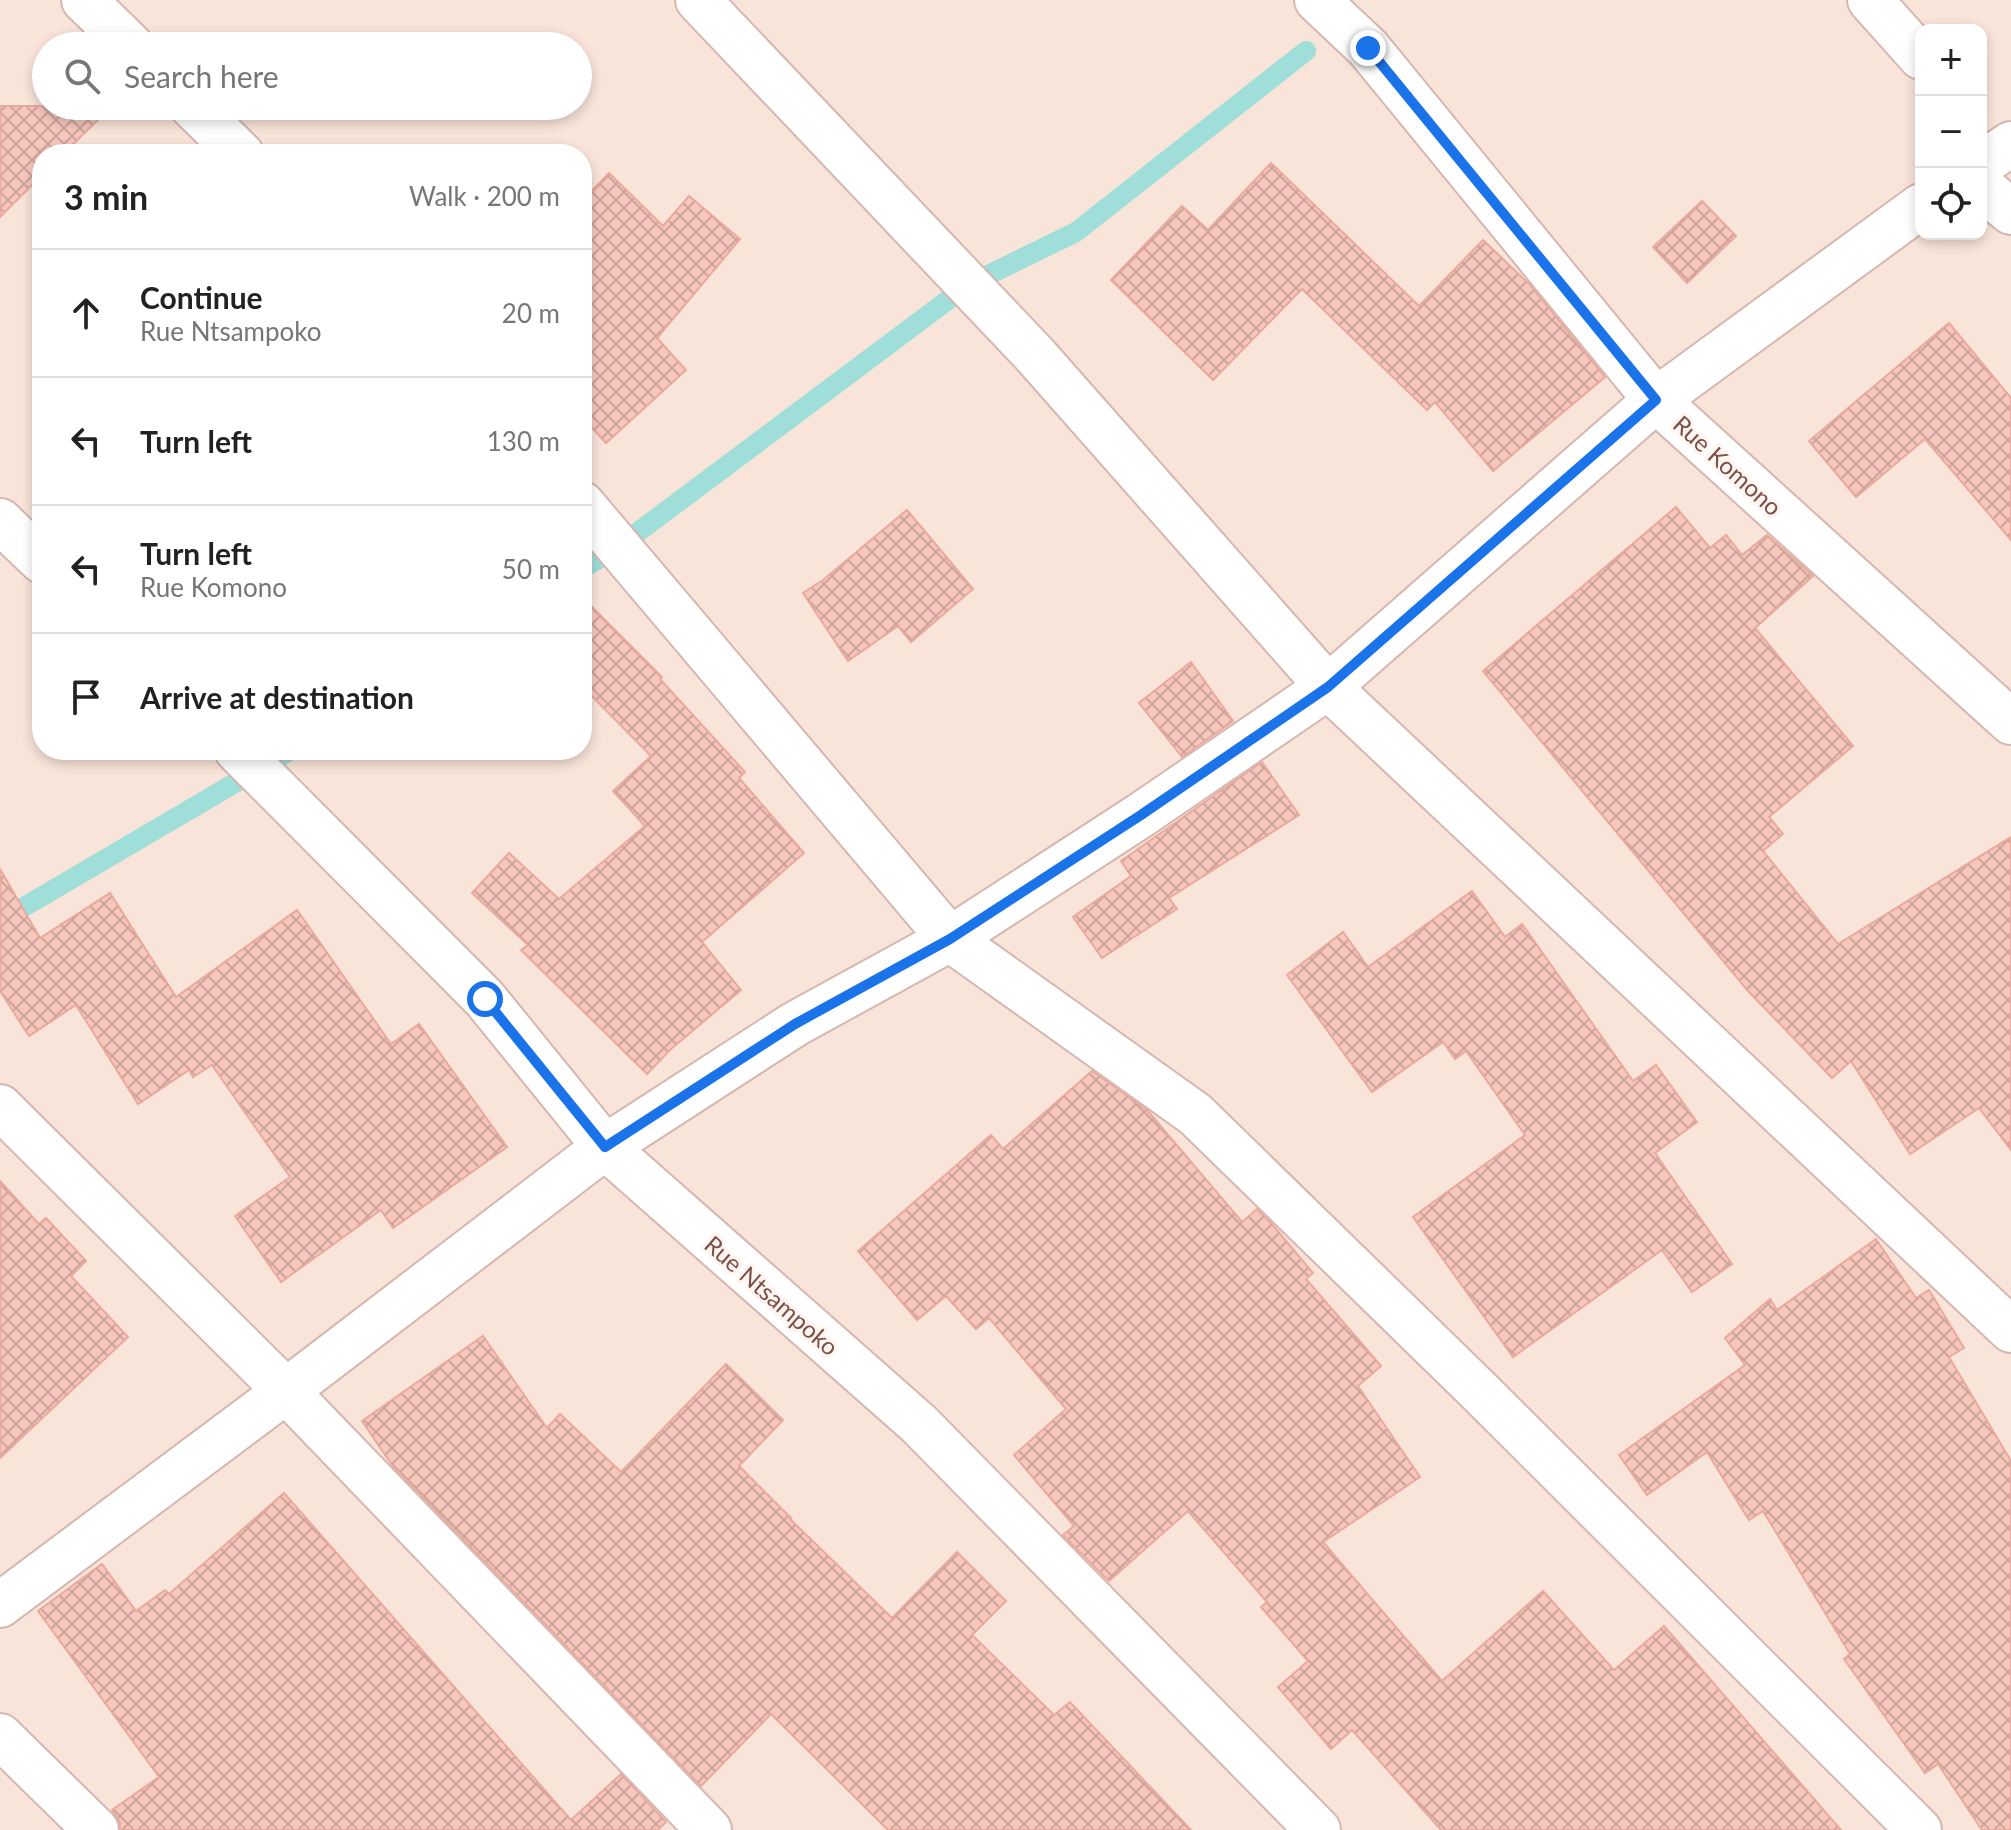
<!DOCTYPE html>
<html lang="en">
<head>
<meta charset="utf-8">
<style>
	:root { --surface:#fff; --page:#f2f2f2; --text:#222; --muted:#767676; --line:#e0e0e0 }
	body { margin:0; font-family:Lato,sans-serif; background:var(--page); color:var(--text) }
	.controls { position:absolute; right:24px; top:24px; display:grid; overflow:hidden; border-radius:16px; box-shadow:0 4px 12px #0003 }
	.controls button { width:72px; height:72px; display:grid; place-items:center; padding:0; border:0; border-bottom:2px solid var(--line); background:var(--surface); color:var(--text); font:40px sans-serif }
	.stop { position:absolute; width:24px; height:24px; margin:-18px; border:6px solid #1a73e8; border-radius:50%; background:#fff }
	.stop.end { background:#1a73e8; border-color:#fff; box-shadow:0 2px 8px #0008 }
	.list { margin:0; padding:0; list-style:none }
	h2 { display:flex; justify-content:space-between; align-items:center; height:104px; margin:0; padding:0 32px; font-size:34px }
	h2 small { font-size:26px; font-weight:400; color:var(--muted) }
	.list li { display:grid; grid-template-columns:52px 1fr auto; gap:24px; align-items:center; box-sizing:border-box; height:128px; padding:0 32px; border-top:2px solid var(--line) }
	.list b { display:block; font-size:30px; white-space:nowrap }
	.list p { margin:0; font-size:26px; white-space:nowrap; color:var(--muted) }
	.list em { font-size:26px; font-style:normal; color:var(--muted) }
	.icon { flex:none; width:44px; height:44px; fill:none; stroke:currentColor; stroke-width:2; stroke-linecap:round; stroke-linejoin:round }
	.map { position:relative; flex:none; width:2011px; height:1830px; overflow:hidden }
	.search { position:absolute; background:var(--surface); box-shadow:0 4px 12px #0003; left:32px; top:32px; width:560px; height:88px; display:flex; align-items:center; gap:20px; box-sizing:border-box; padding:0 28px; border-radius:44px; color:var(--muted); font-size:30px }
	.panel { position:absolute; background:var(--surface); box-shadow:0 4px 12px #0003; left:32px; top:144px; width:560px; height:616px; border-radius:32px }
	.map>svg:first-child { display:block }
</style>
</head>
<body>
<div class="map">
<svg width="2011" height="1830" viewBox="0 0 2011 1830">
	<defs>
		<pattern id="building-cross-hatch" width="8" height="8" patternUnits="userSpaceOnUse" patternTransform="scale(2)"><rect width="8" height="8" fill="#f7c7bd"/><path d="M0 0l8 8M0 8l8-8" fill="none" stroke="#cda49c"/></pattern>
	</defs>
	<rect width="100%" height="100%" fill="#fef1e9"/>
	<path fill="#f9e4d9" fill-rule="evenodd" d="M 0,0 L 2011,0 L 2011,1830 L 0,1830 ZM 1921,30 L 1981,30 L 1981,234 L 1921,234 ZM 46,46 L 578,46 L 578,106 L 46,106 ZM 42,154 L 582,154 L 582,750 L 42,750 Z"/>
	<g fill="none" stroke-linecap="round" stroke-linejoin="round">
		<g stroke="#9fded9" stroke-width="20">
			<path d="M 582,569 L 618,547 L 968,285 L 1076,232 L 1306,51"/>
			<path d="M 0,921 L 291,750"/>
		</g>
	</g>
	<g fill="url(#building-cross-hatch)" stroke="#eba89c" stroke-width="2">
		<path d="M 0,106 L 112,106 L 63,154 L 42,154 L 42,175 L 0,217 Z"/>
		<path d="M 1271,163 L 1419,306 L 1483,240 L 1530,285 L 1605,377 L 1493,471 L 1435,402 L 1427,410 L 1302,289 L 1213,380 L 1111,280 L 1182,206 L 1208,230 Z"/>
		<path d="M 609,173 L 663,226 L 689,196 L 740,239 L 657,338 L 686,370 L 606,443 L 582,417 L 582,201 Z"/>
		<path d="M 1702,201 L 1736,236 L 1687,283 L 1653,247 Z"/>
		<path d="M 1949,323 L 2011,398 L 2011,540 L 1925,439 L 1856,497 L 1809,441 Z"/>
		<path d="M 1676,507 L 1710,548 L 1726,535 L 1742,555 L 1767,535 L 1813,576 L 1755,628 L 1853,746 L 1769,817 L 1783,834 L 1763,851 L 1838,944 L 2011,837 L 2011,1150 L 1979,1108 L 1910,1154 L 1851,1061 L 1832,1078 L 1748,991 L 1483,671 Z"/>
		<path d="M 907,510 L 973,589 L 911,642 L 898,626 L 848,661 L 803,593 L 823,580 Z"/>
		<path d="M 582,597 L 662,677 L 660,679 L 745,772 L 739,778 L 804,853 L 702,942 L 741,990 L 671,1049 L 647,1074 L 521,950 L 528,945 L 472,893 L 509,853 L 559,899 L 645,826 L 613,791 L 651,756 L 582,686 Z"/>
		<path d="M 1191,662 L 1233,721 L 1182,757 L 1139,703 Z"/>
		<path d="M 1262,762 L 1299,815 L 1169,898 L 1177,909 L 1102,958 L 1073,917 L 1131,876 L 1121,861 Z"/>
		<path d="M 0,869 L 40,938 L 110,893 L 176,997 L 297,910 L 391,1044 L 419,1024 L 507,1147 L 393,1228 L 381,1210 L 281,1282 L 235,1216 L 290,1177 L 212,1065 L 193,1077 L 189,1070 L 138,1104 L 76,1005 L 29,1036 L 0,991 Z"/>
		<path d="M 1472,891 L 1505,937 L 1522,924 L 1633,1081 L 1656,1065 L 1697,1122 L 1655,1153 L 1732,1264 L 1692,1292 L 1662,1250 L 1513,1357 L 1413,1217 L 1525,1135 L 1466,1051 L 1455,1059 L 1443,1042 L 1372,1092 L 1287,975 L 1343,932 L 1368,967 Z"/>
		<path d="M 1092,1071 L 1147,1110 L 1242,1222 L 1257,1209 L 1271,1223 L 1313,1273 L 1306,1279 L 1381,1366 L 1358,1386 L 1420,1477 L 1323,1542 L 1442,1681 L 1543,1591 L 1614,1670 L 1664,1626 L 1841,1830 L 1441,1830 L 1352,1730 L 1331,1749 L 1278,1687 L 1308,1661 L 1261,1607 L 1267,1602 L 1188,1511 L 1109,1581 L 1063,1535 L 1074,1526 L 1014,1455 L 1066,1409 L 989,1318 L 976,1329 L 946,1296 L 917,1320 L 858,1251 L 991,1135 L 1003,1149 Z"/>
		<path d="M 0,1181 L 39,1224 L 46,1218 L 86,1261 L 71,1276 L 128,1337 L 0,1458 Z"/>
		<path d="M 1876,1239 L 1916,1298 L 1929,1290 L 1964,1348 L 1949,1357 L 2011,1461 L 2011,1830 L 1982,1830 L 1938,1764 L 1925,1773 L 1844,1659 L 1850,1654 L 1763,1511 L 1749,1520 L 1707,1452 L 1647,1495 L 1619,1455 L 1745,1365 L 1725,1338 L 1770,1299 L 1777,1310 Z"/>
		<path d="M 483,1336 L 547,1428 L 560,1414 L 621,1472 L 726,1364 L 783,1420 L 739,1466 L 791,1518 L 790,1519 L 892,1618 L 957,1552 L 1006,1601 L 972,1635 L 1054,1715 L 1070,1702 L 1191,1830 L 888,1830 L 771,1714 L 701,1786 L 392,1465 L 362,1421 Z"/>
		<path d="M 284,1493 L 571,1820 L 621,1774 L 666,1822 L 658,1830 L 120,1830 L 120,1823 L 112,1810 L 159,1777 L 38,1611 L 102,1564 L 136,1611 L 165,1590 L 169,1594 Z"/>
	</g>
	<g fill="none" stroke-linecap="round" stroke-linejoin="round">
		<defs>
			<g id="minor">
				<path d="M 84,0 L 131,46"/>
				<path d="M 698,0 L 1035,355 L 1328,687 L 2011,1330"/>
				<path d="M 1317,0 L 1368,48 L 1656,400 L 2011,722"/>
				<path d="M 1870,0 L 1921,57"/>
				<path d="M 192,106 L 241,154"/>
				<path d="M 1981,164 L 2011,144"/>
				<path d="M 1981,186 L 2011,212"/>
				<path d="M 582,504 L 950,939 L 1195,1114 L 1478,1390 L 1919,1830"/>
				<path d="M 0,521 L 42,561"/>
				<path d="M 237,750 L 485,999 L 605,1147 L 919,1424 L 1318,1830"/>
				<path d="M 0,1107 L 286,1391 L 709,1830"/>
				<path d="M 0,1605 L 286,1391 L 605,1147 L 795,1024 L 950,939 L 1141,815 L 1328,687 L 1656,400 L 1921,206"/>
				<path d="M 0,1736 L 96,1830"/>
			</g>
		</defs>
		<use href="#minor" stroke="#d5b7af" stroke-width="48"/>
		<use href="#minor" stroke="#fff" stroke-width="44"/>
	</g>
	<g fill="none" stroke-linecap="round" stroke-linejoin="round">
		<path stroke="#1a73e8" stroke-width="10" d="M 485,999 L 605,1147 L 795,1024 L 950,939 L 1141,815 L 1328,687 L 1656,400 L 1368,48"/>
	</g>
	<g text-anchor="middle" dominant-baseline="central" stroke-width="7" stroke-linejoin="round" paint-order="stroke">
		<g font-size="24" fill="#7d4f49" stroke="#fff6f1">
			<text transform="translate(1728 465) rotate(42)">Rue Komono</text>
			<text transform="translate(772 1295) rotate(41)">Rue Ntsampoko</text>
		</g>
	</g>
</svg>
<div class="controls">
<button>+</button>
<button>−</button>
<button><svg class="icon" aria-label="locate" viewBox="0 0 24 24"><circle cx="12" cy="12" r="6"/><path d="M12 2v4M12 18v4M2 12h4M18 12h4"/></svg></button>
</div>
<div class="stop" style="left:485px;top:999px"></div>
<div class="stop end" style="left:1368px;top:48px"></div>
<div class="search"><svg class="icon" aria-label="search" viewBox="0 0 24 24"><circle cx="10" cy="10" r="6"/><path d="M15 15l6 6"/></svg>Search here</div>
<section class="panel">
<h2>3 min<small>Walk · 200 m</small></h2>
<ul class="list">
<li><svg class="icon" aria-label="ahead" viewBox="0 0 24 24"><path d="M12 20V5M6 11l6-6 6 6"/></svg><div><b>Continue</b><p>Rue Ntsampoko</p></div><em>20 m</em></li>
<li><svg class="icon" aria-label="left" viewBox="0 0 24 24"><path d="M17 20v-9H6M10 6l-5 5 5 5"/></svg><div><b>Turn left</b></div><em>130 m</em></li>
<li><svg class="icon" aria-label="left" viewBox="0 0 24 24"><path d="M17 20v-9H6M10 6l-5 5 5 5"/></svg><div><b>Turn left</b><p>Rue Komono</p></div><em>50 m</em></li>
<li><svg class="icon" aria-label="arrive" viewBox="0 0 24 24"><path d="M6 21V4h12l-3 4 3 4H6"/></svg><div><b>Arrive at destination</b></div></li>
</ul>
</section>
</div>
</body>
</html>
